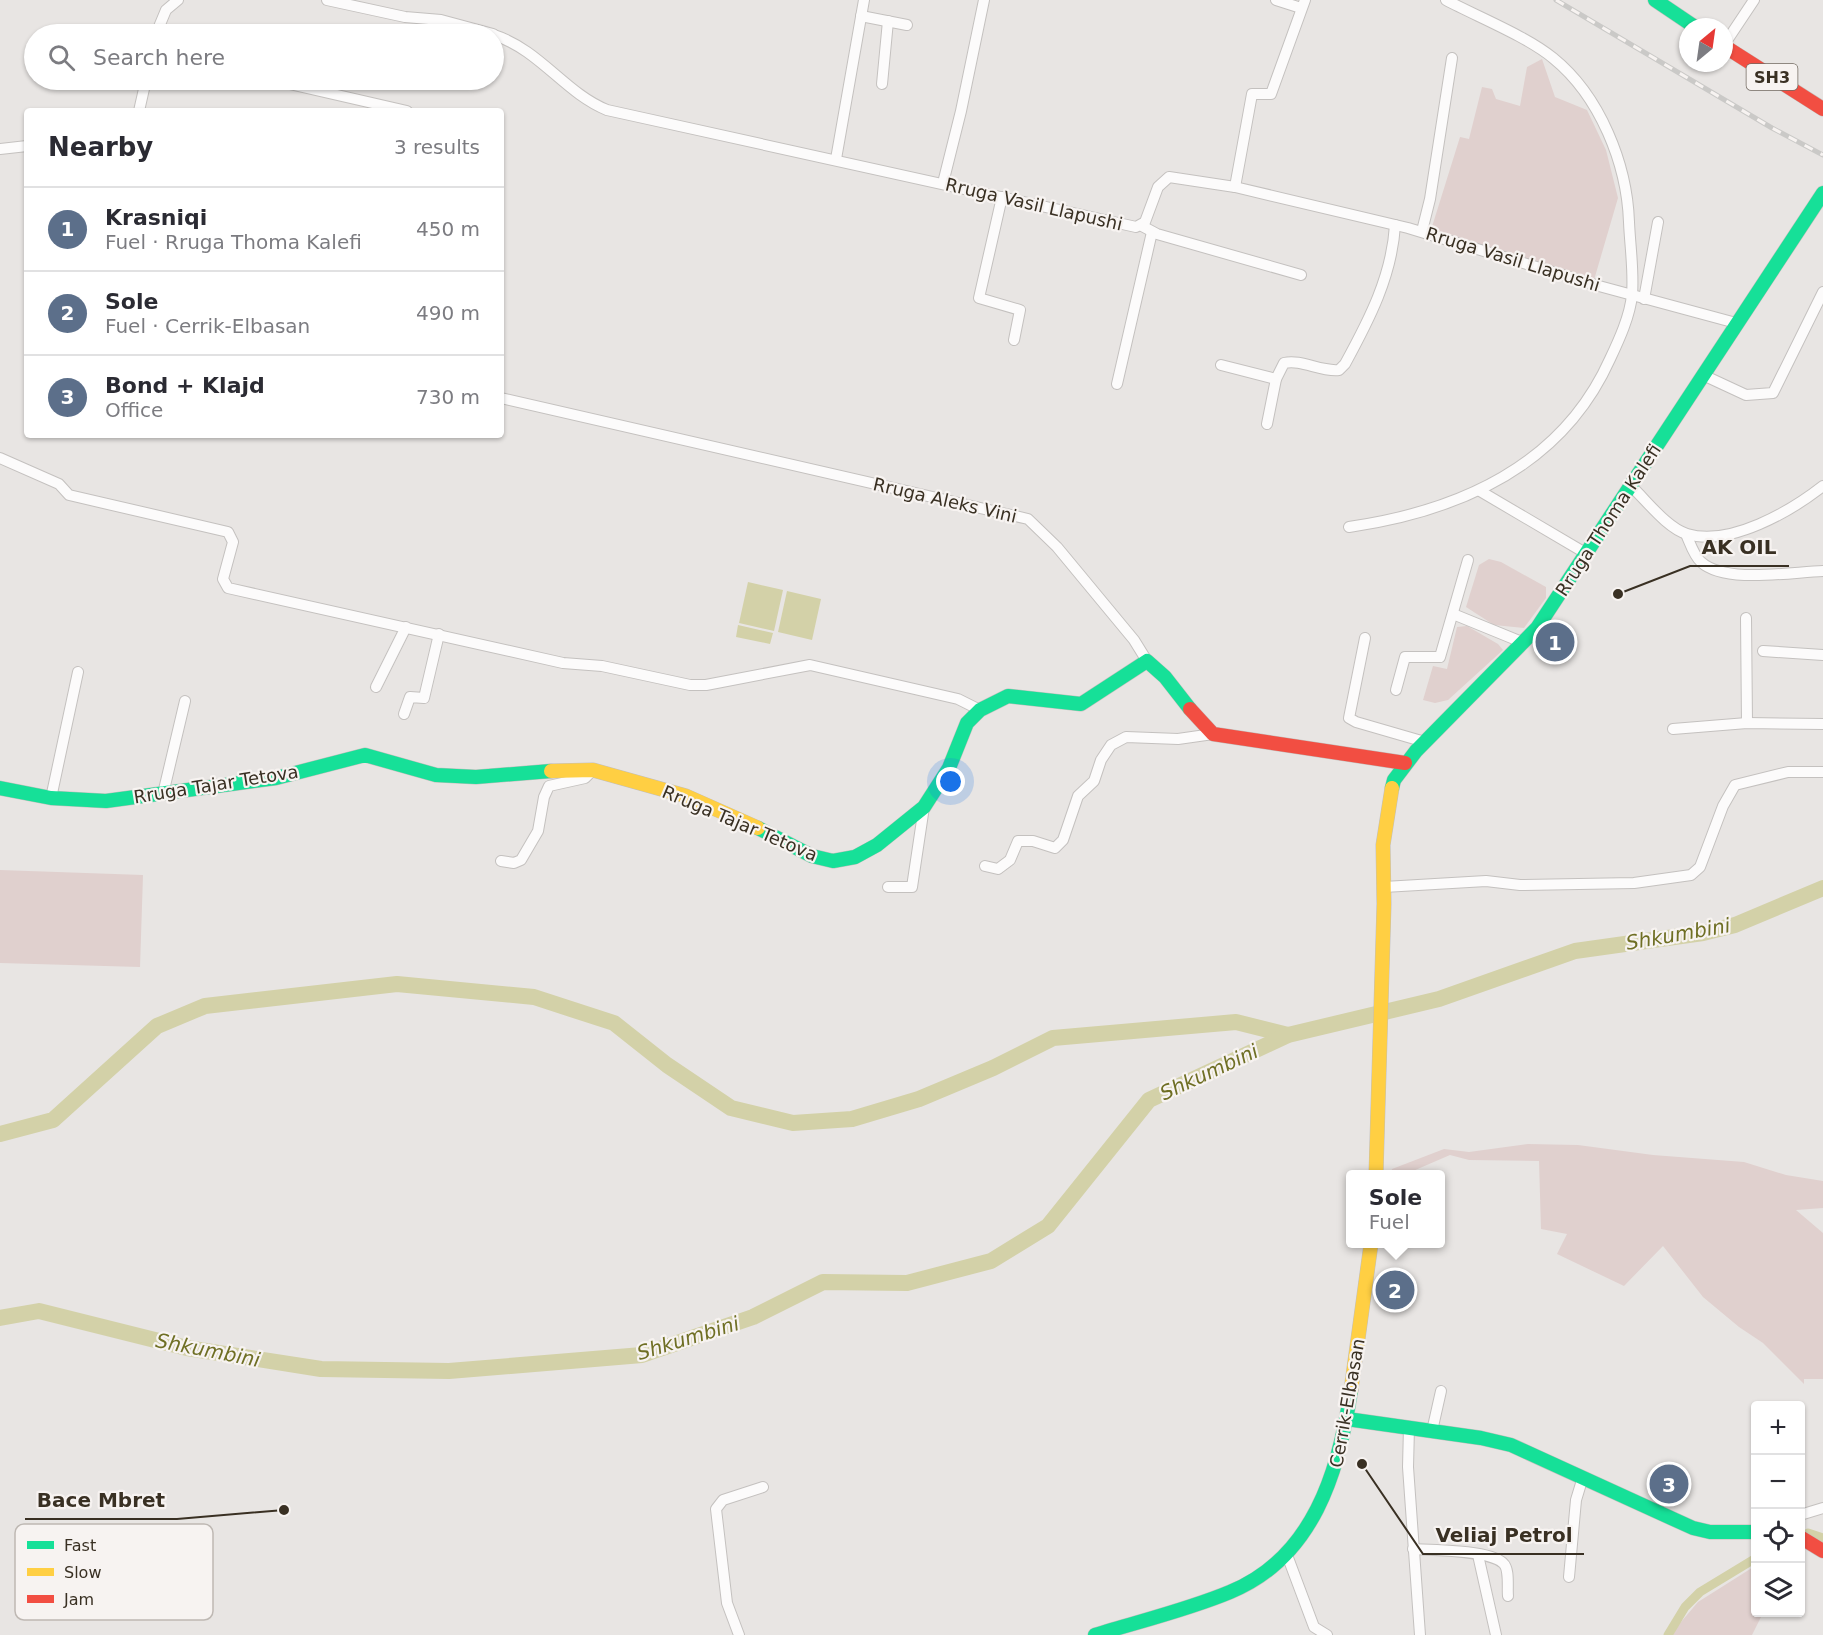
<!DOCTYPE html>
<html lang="en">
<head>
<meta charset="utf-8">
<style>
	:root { --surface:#fff; --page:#f2f2f3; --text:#2b2b33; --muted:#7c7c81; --line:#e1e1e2; --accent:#2563eb }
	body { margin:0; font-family:"DejaVu Sans",sans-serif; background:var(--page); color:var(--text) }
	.controls { position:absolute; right:18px; bottom:18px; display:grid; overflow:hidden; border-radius:6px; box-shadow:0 2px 4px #0004 }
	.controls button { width:54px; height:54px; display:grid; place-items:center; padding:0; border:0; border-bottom:2px solid var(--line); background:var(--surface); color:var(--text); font:30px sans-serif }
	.compass { position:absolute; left:1679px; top:18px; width:54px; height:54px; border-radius:50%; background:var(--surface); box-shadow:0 2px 4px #0004; rotate:29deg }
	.you { position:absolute; left:951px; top:782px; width:21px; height:21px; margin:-15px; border:4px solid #fff; border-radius:50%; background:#1a73e8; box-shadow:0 0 0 9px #1a73e833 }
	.badge { display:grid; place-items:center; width:39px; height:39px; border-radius:50%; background:var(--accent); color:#fff; font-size:20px; font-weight:700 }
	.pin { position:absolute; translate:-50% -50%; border:3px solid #fff; box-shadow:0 2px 6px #0006 }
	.popup { position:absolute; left:1346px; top:1170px; width:99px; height:78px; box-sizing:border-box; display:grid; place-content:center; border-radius:6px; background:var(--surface); filter:drop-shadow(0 2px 4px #0005); font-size:20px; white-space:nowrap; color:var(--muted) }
	.popup b { font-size:22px; color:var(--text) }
	.popup::after { content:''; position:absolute; left:50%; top:100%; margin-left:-12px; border:12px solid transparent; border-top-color:var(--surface) }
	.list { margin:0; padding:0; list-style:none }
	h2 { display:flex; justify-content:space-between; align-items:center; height:78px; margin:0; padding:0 24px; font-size:26px }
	h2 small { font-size:20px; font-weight:400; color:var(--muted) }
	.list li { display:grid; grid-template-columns:39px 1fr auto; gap:18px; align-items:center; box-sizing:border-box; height:84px; padding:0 24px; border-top:2px solid var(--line) }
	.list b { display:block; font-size:22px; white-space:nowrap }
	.list p { margin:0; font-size:20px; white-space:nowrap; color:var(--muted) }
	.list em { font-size:20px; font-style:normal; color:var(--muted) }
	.icon { flex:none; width:33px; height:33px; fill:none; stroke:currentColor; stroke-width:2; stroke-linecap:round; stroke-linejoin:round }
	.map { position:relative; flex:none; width:1823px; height:1635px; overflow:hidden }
	.search { position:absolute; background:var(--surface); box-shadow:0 2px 4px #0004; left:24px; top:24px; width:480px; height:66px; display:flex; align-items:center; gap:15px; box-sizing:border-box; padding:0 21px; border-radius:33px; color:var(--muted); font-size:22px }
	.panel { position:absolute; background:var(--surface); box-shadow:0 2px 4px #0004; left:24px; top:108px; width:480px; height:330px; border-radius:6px }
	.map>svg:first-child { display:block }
</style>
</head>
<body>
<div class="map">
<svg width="1823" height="1635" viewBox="0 0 1823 1635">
	<rect width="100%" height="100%" fill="#e8e5e3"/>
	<g fill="#e0d0ce">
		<path d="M 1542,59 L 1555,97 L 1587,110 L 1606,150 L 1618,198 L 1594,280 L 1431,230 L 1460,137 L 1469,139 L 1482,87 L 1492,89 L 1496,99 L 1520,106 L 1527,67 Z"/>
		<path d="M 1489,559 L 1501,562 L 1546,587 L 1546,598 L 1524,628 L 1494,625 L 1466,607 L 1479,565 Z"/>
		<path d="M 1467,626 L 1498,644 L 1503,650 L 1448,700 L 1435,703 L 1423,700 L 1433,666 L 1447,669 L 1457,627 Z"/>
		<path d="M 0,870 L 143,875 L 140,967 L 0,963 Z"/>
		<path d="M 1528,1144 L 1578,1145 L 1653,1155 L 1744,1162 L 1786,1175 L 1823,1181 L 1823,1208 L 1796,1210 L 1823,1233 L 1823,1379 L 1804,1379 L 1804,1384 L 1763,1343 L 1739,1327 L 1703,1297 L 1663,1246 L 1624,1286 L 1557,1254 L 1567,1234 L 1541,1229 L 1539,1161 L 1469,1160 L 1450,1155 L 1406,1174 L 1391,1174 L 1392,1169 L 1444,1149 L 1469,1152 Z"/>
		<path d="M 1755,1566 L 1756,1612 L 1763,1613 L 1752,1635 L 1670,1635 L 1698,1602 Z"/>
	</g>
	<g fill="#d3d1a8">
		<path d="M 748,582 L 783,590 L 774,631 L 739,623 Z"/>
		<path d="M 787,591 L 821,599 L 812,640 L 778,632 Z"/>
		<path d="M 738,625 L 773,633 L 770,644 L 736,637 Z"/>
	</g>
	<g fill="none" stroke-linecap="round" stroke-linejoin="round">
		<g stroke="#d3d1a8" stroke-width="9">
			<path d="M 1803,1537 L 1808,1533 L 1823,1538"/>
			<path d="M 1668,1635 L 1685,1607 L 1700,1592 L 1756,1558"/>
		</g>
		<g stroke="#d3d1a8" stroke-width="16">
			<path d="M 0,1134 L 53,1120 L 157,1026 L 205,1006 L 397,984 L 534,997 L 614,1023 L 667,1065 L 731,1108 L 793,1123 L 852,1119 L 919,1099 L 993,1068 L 1053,1038 L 1236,1022 L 1288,1035"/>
			<path d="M 0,1318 L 39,1311 L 187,1348 L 321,1369 L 449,1371 L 642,1355 L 753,1317 L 823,1282 L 907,1283 L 991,1261 L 1048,1226 L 1149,1100 L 1288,1035 L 1439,999 L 1575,951 L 1703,933 L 1735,925 L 1823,888"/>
		</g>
		<defs>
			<g id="street">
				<path d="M 327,0 L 405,17 L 441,20 L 493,34"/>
				<path d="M 1276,0 L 1301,8"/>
				<path d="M 861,16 L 907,25"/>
				<path d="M 156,34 L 166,10 L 178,0"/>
				<path d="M 494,35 C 540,50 565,93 607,110 L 1136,227 L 1145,222 L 1158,187 L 1169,177 L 1235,187 L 1408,228 L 1599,286 L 1736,323"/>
				<path d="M 1724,45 L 1754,0"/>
				<path d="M 272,80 L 407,111"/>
				<path d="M 882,84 L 888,21"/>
				<path d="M 139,111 L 146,80"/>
				<path d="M 0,149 L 27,146"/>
				<path d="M 836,159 L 864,0"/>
				<path d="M 943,183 L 961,111 L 984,0"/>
				<path d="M 1235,187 L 1252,94 L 1271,94 L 1305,0"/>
				<path d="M 1002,197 L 979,298 L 1020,310 L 1014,340"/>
				<path d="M 1142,226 L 1157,234 L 1301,275"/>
				<path d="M 1422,231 L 1430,199 L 1452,58"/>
				<path d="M 1644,299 L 1658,222"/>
				<path d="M 1221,365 L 1276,379"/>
				<path d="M 1703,375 L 1746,395 L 1773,393 L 1823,292"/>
				<path d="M 1117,384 L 1152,232"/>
				<path d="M 501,398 L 1028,519 L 1057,547 L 1134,640 L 1147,661"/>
				<path d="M 1267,424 L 1276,379 L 1284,363 C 1302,359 1320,372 1339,370 L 1345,364 C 1369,320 1392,276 1395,225"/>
				<path d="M 0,458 L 59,484 L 69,495 L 228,532 L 233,542 L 223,579 L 228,588 L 563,663 L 602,666 L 690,685 L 706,685 L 810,665 L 958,699 L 980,710"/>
				<path d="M 1631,486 C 1647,501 1667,528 1687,534 C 1730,547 1791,511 1823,486"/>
				<path d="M 1480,491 L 1587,554"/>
				<path d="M 1349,527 C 1459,511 1562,466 1610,359 C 1619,340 1630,316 1632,295 C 1634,271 1630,246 1629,222 C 1627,164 1600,96 1553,58 C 1526,36 1478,17 1446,0"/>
				<path d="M 1686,534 C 1690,543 1694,556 1701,562 C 1725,584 1791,572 1823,571"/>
				<path d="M 1453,614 L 1524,643"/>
				<path d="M 1746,618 L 1747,723"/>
				<path d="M 1365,638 L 1349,718 L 1356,722 L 1425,742"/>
				<path d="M 1763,651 L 1823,655"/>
				<path d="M 376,687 L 406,627"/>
				<path d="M 1396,690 L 1405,657 L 1440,657 L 1468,560"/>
				<path d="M 404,714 L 410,697 L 424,698 L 439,634"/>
				<path d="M 1673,729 L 1747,723 L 1823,724"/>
				<path d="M 163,794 L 185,701"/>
				<path d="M 51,798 L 78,672"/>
				<path d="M 501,861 L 514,863 L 521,860 L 538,831 L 544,797 L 549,786 L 585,778 L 593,770"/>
				<path d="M 985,866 L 998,869 L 1010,860 L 1018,841 L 1033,841 L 1055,848 L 1063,840 L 1078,796 L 1094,781 L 1101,760 L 1111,745 L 1126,737 L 1178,739 L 1213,734"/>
				<path d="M 888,887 L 912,887 L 924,807"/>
				<path d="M 1384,887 L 1486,881 L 1520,885 L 1634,883 L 1691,875 L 1700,867 L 1723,806 L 1735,785 L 1788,772 L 1823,772"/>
				<path d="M 1409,1427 L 1408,1467 L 1420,1635"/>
				<path d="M 1432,1431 L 1441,1391"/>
				<path d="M 1800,1515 L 1823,1508"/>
				<path d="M 1413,1549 C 1432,1550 1489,1550 1503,1563 C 1510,1569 1507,1587 1508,1596"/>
				<path d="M 1287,1555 L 1314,1627 L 1327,1635"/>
				<path d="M 1478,1555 L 1496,1635"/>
				<path d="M 1569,1577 L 1576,1500 L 1583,1477"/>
				<path d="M 739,1635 L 727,1603 L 716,1509 L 723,1500 L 763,1487"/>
			</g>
			<g id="fast">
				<path d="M 1655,0 L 1695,27"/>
				<path d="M 0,788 L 51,798 L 106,801 L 276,778 L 365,755 L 436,775 L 476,777 L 551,771"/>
				<path d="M 1392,788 L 1394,780 L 1416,751 L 1537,628 L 1823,193"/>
				<path d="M 758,828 L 812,856 L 833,861 L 855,857 L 877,845 L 924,807 L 949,768 L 967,723 L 980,710 L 1008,696 L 1081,704 L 1147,661 L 1165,677 L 1190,709"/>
				<path d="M 1347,1419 L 1481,1438 L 1511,1445 L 1693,1528 L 1710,1532 L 1756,1532"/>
				<path d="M 1095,1635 C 1140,1621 1187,1610 1230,1592 C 1313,1558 1339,1472 1351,1390"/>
			</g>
			<g id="slow">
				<path d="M 551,771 L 593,770 L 686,796 L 758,828"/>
				<path d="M 1376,1174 L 1384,904 L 1383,845 L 1392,788"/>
				<path d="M 1351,1390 L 1371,1244"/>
			</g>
			<g id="jam">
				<path d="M 1724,46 L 1823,109"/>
				<path d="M 1190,709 L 1213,734 L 1405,763"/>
				<path d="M 1800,1537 L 1823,1551"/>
			</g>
		</defs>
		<use href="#street" stroke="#c4c1bf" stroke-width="12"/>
		<use href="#fast" stroke="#c2bfbc" stroke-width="15"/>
		<use href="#slow" stroke="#c2bfbc" stroke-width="15"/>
		<use href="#jam" stroke="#c2bfbc" stroke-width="15"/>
		<use href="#street" stroke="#fcfbfb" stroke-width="10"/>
		<use href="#fast" stroke="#16e098" stroke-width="14"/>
		<use href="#slow" stroke="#ffcf43" stroke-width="14"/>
		<use href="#jam" stroke="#f24e42" stroke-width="14"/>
		<defs>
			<path id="rail" d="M 1556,0 L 1772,128 L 1823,155"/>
		</defs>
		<use href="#rail" stroke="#cac9c7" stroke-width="5"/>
		<use href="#rail" stroke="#f7f3f1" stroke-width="3" stroke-dasharray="9" stroke-linecap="butt"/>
	</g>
	<g text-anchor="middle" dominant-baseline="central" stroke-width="4.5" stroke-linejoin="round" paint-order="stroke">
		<rect fill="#f7f3f1" stroke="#726a61" stroke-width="1.5" x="1746.5" y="64" width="51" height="26" rx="4.5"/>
		<g font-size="16" font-weight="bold" fill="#393023">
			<text x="1772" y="77">SH3</text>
		</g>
		<g font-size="18" fill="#393023" stroke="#f7f3f1">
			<text transform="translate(1034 204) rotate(13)">Rruga Vasil Llapushi</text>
			<text transform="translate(1513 259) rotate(17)">Rruga Vasil Llapushi</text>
			<text transform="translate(945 500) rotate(13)">Rruga Aleks Vini</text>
			<text transform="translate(1608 520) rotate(-57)">Rruga Thoma Kalefi</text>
			<text transform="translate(216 784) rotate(-9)">Rruga Tajar Tetova</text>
			<text transform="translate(740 823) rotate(23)">Rruga Tajar Tetova</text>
			<text transform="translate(1347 1403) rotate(-80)">Cerrik-Elbasan</text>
		</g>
		<g font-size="20" font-style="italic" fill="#6f6f24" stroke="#f7f3f1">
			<text transform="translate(1678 934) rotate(-10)">Shkumbini</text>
			<text transform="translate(1209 1072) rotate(-25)">Shkumbini</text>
			<text transform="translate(688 1338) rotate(-17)">Shkumbini</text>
			<text transform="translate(208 1350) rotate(11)">Shkumbini</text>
		</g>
	</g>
	<rect x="15" y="1524" width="198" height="96" rx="9" fill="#f7f3f1" stroke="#beb8b3" stroke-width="1.5"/>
	<rect x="27" y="1541" width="27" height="8" fill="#16e098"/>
	<rect x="27" y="1568" width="27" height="8" fill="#ffcf43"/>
	<rect x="27" y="1595" width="27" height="8" fill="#f24e42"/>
	<g font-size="16" fill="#393023">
		<text x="64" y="1551">Fast</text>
		<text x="64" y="1578">Slow</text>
		<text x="64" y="1605">Jam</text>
	</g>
	<path fill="none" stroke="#393023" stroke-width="2" d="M1618 594L1690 566H1789M284 1510L177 1519H25M1362 1464L1423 1554H1584"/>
	<g fill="#393023" stroke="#f7f3f1" stroke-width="2">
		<circle cx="1618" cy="594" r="6"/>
		<circle cx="284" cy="1510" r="6"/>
		<circle cx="1362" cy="1464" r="6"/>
	</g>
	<g font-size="20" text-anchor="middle" font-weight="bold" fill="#393023" stroke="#f7f3f1" stroke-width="4.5" stroke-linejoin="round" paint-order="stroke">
		<text x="1739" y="554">AK OIL</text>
		<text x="101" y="1507">Bace Mbret</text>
		<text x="1504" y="1542">Veliaj Petrol</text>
	</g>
</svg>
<div class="controls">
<button>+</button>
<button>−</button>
<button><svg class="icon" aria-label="locate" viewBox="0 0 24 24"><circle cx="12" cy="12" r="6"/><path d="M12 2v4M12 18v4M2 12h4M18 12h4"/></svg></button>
<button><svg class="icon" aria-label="layers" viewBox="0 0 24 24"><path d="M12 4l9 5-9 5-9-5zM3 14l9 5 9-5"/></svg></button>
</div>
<svg class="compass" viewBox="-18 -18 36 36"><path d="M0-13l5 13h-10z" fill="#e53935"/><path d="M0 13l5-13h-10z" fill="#7c7c81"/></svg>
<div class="you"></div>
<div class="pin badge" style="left:1555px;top:642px;background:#5c6f8a">1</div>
<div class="pin badge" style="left:1395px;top:1290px;background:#5c6f8a">2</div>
<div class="popup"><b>Sole</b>Fuel</div>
<div class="pin badge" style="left:1669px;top:1484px;background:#5c6f8a">3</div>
<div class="search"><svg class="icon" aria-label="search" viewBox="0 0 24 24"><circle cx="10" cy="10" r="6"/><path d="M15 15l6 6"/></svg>Search here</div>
<section class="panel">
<h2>Nearby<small>3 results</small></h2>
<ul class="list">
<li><span class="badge" style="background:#5c6f8a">1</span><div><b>Krasniqi</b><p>Fuel · Rruga Thoma Kalefi</p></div><em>450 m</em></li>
<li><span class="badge" style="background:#5c6f8a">2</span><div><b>Sole</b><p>Fuel · Cerrik-Elbasan</p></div><em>490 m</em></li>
<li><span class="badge" style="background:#5c6f8a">3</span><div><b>Bond + Klajd</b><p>Office</p></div><em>730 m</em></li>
</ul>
</section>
</div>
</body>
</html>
